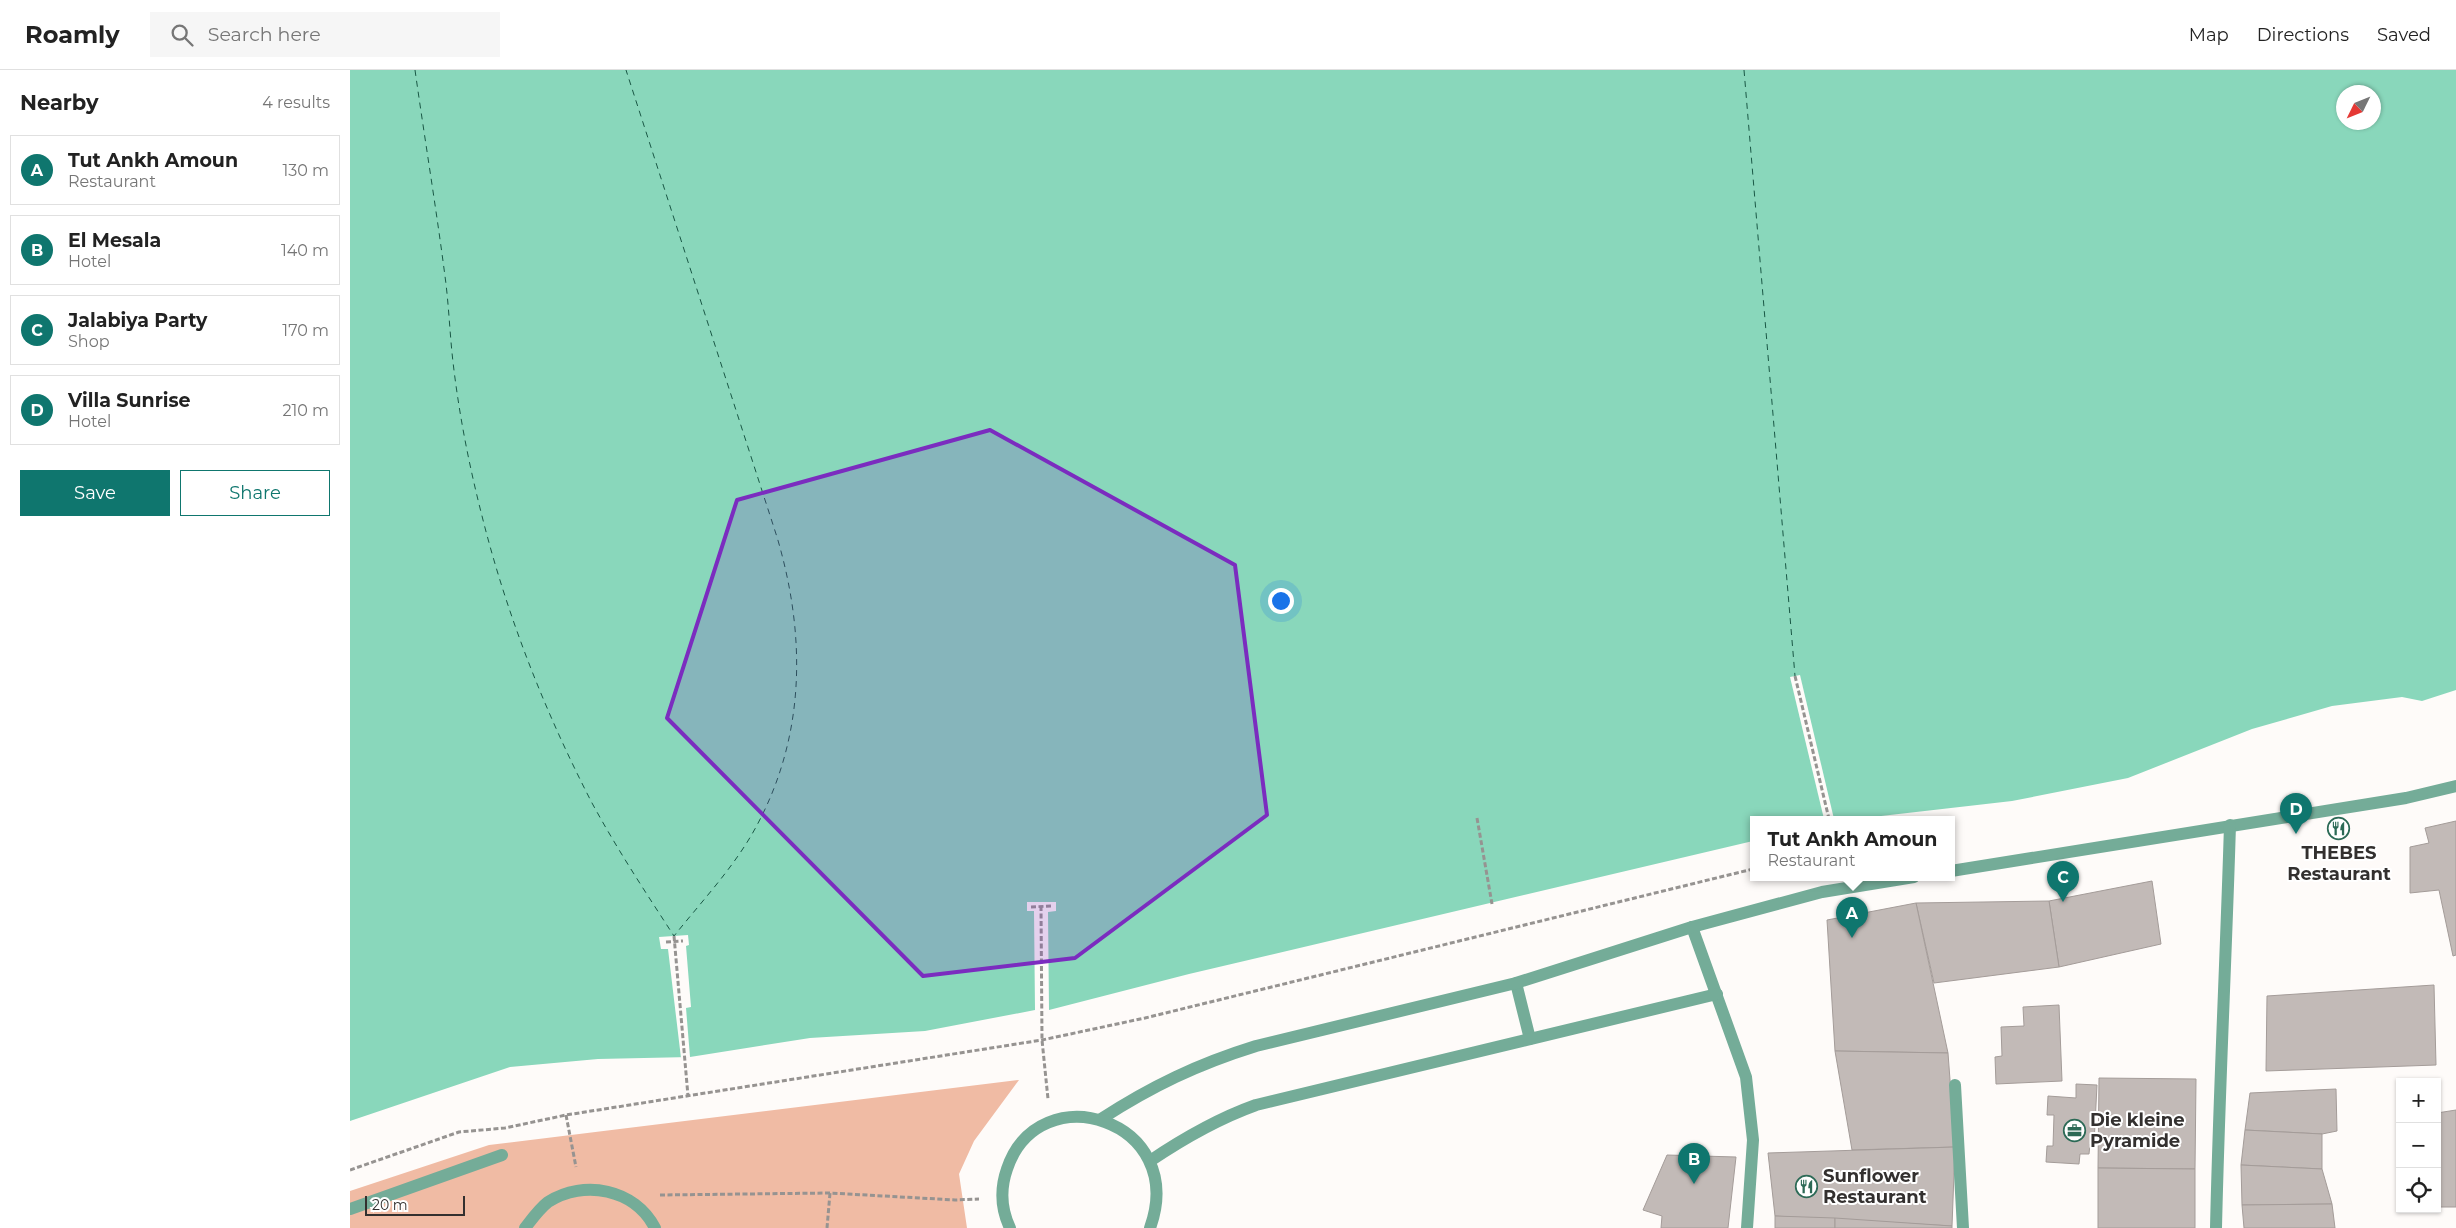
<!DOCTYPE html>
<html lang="en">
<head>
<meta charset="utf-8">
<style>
	:root { --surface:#fff; --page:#f6f6f6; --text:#222; --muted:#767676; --line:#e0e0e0; --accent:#0f766e }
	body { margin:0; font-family:Montserrat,sans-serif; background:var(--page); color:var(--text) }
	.controls { position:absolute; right:15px; bottom:15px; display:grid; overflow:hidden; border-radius:0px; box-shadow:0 1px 4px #0004 }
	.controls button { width:45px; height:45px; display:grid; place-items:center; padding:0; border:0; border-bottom:1px solid var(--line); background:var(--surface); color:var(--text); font:25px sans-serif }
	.compass { position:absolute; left:1986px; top:15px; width:45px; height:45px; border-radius:50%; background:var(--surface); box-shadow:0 1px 4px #0004; rotate:227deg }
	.scale { position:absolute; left:15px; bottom:12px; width:100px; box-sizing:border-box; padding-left:5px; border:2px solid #33302f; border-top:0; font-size:14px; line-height:18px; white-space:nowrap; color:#33302f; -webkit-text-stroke:4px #fff; paint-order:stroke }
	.you { position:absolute; left:930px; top:530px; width:18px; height:18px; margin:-12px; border:4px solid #fff; border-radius:50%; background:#1a73e8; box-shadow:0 0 0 8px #1a73e833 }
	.badge { display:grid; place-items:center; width:32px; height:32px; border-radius:50%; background:var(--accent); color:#fff; font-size:16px; font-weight:700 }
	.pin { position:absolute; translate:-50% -41px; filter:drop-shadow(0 1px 2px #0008) }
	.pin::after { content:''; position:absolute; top:26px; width:18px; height:15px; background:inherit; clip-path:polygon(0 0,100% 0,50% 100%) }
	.popup { position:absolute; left:1400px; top:746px; width:205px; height:65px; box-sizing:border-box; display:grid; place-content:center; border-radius:0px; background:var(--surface); filter:drop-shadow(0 1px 4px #0005); font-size:16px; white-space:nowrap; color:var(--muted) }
	.popup b { font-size:19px; color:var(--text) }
	.popup::after { content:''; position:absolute; left:50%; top:100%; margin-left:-10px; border:10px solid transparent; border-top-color:var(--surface) }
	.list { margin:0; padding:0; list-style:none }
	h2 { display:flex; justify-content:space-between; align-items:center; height:65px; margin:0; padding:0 20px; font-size:21px }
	h2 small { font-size:16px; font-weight:400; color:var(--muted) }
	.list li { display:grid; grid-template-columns:32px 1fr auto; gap:15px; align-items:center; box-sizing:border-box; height:70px; margin:0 10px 10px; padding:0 10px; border:1px solid var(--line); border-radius:0px }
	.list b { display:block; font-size:19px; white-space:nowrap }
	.list p { margin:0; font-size:16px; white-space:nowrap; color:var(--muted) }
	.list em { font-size:16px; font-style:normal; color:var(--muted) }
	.actions { display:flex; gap:10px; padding:15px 20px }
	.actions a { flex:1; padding:11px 0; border:1px solid var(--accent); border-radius:0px; text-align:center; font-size:18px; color:var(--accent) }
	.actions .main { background:var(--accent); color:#fff }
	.icon { flex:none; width:28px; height:28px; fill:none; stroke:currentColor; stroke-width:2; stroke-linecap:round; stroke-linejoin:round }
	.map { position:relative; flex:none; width:2106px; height:1158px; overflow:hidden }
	header { display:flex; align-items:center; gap:30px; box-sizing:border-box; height:70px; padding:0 25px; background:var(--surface); border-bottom:1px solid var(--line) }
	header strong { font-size:24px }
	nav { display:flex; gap:28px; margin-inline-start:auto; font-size:18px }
	.search { width:350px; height:45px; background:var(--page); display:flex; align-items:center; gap:12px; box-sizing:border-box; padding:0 18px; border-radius:0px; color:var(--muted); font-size:19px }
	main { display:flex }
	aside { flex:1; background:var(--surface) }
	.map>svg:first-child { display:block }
</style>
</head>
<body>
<header>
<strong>Roamly</strong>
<div class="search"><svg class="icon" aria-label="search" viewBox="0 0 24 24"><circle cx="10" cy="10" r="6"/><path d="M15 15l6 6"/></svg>Search here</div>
<nav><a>Map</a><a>Directions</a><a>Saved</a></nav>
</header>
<main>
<aside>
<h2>Nearby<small>4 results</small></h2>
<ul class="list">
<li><span class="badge">A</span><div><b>Tut Ankh Amoun</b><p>Restaurant</p></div><em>130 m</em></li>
<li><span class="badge">B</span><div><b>El Mesala</b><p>Hotel</p></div><em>140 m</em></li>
<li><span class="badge">C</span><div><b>Jalabiya Party</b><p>Shop</p></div><em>170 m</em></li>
<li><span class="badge">D</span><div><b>Villa Sunrise</b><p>Hotel</p></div><em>210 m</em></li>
</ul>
<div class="actions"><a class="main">Save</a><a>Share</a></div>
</aside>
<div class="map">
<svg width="2106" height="1158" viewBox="0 0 2106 1158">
	<rect width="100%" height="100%" fill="#fefbf9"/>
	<path fill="#f0bba4" d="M 669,1010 L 624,1071 L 609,1104 L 617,1158 L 0,1158 L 0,1121 L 139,1075 Z"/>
	<path fill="#89d7bb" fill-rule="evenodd" d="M 0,0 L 2106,0 L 2106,620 L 2072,631 L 2052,627 L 1982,636 L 1902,659 L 1778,708 L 1662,731 L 1505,749 L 1403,749 L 1403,771 L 839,904 L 699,940 L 685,940 L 575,961 L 460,968 L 340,987 L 248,989 L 160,997 L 0,1051 ZM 1994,22 L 2024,22 L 2024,52 L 1994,52 Z"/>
	<g fill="#fefbf9">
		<path d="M 1450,605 L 1484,749 L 1474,749 L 1440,607 Z"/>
		<path d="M 677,832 L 706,832 L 706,841 L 698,842 L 699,940 L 685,940 L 684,841 L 677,841 Z"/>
		<path d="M 338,865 L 339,875 L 336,876 L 341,937 L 336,938 L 340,987 L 331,988 L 318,879 L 311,879 L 309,867 Z"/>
	</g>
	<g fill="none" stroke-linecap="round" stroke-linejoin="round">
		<g stroke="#195745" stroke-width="1" stroke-dasharray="6 5" stroke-linecap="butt">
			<path d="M 65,0 C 75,71 87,143 96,214 C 99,240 100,266 103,292 C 109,344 119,395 132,446 C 157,546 195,642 242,733 C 267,779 296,823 324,866 C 352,831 385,796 406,757 C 456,665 456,565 427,467 L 276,0"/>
			<path d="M 1394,0 L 1445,606"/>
		</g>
	</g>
	<g fill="#c2bab7" stroke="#a49c99">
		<path d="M 2106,751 L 2106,885 L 2103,886 L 2089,820 L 2060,823 L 2060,777 L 2079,773 L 2075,758 Z"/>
		<path d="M 1802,811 L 1811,874 L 1709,897 L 1699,831 Z"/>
		<path d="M 1699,831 L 1709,897 L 1584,913 L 1566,833 Z"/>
		<path d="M 1566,833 L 1598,983 L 1485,981 L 1477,850 Z"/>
		<path d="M 2084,915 L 2086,995 L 1916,1001 L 1917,926 Z"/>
		<path d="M 1709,935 L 1712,1011 L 1646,1014 L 1645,987 L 1652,986 L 1651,957 L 1674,956 L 1673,937 Z"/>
		<path d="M 1485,981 L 1598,983 L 1605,1077 L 1502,1080 Z"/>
		<path d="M 1749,1008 L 1846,1009 L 1845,1099 L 1748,1098 Z"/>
		<path d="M 1726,1014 L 1747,1015 L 1744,1074 L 1740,1074 L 1739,1084 L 1730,1084 L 1729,1094 L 1696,1092 L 1697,1076 L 1703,1076 L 1704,1045 L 1697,1045 L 1698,1026 L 1726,1028 Z"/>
		<path d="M 1986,1019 L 1987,1061 L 1972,1064 L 1895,1060 L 1900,1023 Z"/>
		<path d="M 2106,1040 L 2106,1137 L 2087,1137 L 2087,1043 Z"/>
		<path d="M 1895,1060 L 1972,1064 L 1972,1099 L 1891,1095 Z"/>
		<path d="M 1605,1077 L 1602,1156 L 1425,1146 L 1418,1083 Z"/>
		<path d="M 1317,1085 L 1386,1087 L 1378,1158 L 1311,1158 L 1312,1146 L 1293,1140 Z"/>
		<path d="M 1891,1095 L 1972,1099 L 1982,1134 L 1892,1135 Z"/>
		<path d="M 1748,1098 L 1845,1099 L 1845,1158 L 1748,1158 Z"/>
		<path d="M 1982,1134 L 1985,1158 L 1894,1158 L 1892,1135 Z"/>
		<path d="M 1425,1146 L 1485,1148 L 1485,1158 L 1425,1158 Z"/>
		<path d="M 1485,1148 L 1602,1156 L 1602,1158 L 1485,1158 Z"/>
	</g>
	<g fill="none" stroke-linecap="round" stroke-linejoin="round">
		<g stroke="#969391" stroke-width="3" stroke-dasharray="5 2.5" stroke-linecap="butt">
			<path d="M 1445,606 L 1479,749"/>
			<path d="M 1127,748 L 1142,834"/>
			<path d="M 691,836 L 692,970 L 698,1029"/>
			<path d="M 681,837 L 701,836"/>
			<path d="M 324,866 L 338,1026"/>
			<path d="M 316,872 L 333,871"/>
			<path d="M 216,1045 L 226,1097"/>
			<path d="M 0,1100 L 109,1062 L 155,1058 L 216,1045 L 692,970 L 795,948 L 1403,799"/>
			<path d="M 310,1125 L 480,1123 L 605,1130 L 629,1129"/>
			<path d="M 477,1158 L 480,1123"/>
		</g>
		<g stroke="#74ac98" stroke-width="12">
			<path d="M 1601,801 L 2056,728 L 2106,716"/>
			<path d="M 1342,857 L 1396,1007 L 1403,1070 L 1397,1158"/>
			<path d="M 1166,913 L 1180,969"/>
			<path d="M 1605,1015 L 1613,1158"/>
			<path d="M 751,1049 C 802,1016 848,994 906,976 L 1166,913 L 1342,857 L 1472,822 L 1564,807"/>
			<path d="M 800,1091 C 834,1068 867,1049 906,1035 L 1367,924"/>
			<path d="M 0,1139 L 152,1085"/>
			<path d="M 175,1158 C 182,1149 189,1139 198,1132 C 234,1109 285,1119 305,1158"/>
			<path d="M 1866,1158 C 1869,1023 1876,889 1880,755"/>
		</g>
		<path stroke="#74ac98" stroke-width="12" d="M 660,1158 C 651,1139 650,1119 657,1099 C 689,1003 839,1050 800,1158"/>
	</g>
	<path fill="#7b2cbf" fill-opacity="0.2" stroke="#7b2cbf" stroke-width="4" stroke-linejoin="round" d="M 640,360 L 885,495 L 917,745 L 725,888 L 573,906 L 317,648 L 387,430 Z"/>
	<defs>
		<symbol id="restaurant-ring" viewBox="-11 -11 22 22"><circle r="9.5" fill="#fff" stroke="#2c6a56" stroke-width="1.5"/><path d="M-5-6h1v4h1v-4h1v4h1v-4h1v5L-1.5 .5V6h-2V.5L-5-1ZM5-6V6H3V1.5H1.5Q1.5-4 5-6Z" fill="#2c6a56"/></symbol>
		<symbol id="office-ring" viewBox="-11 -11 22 22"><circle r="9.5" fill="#fff" stroke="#2c6a56" stroke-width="1.5"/><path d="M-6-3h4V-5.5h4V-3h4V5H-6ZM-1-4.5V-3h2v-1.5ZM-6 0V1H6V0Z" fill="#2c6a56"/></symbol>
	</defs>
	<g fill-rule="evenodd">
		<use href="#restaurant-ring" x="1976" y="746" width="25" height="25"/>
		<use href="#office-ring" x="1712" y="1048" width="25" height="25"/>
		<use href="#restaurant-ring" x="1444" y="1104" width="25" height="25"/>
	</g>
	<g text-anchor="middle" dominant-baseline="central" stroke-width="4" stroke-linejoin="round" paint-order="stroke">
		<g font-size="18" font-weight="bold" fill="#33302f" stroke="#fff" text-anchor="start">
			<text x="1989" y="783" text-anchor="middle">THEBES<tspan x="1989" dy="21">Restaurant</tspan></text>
			<text x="1740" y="1050">Die kleine<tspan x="1740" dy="21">Pyramide</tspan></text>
			<text x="1473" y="1106">Sunflower<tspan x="1473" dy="21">Restaurant</tspan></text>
		</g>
	</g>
</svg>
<div class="controls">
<button>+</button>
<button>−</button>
<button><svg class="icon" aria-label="locate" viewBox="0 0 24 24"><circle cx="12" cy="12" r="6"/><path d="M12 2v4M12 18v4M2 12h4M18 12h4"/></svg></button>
</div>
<svg class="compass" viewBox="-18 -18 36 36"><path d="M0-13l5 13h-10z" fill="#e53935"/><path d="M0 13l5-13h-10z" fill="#767676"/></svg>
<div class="scale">20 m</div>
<div class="you"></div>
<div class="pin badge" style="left:1502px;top:868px">A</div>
<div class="popup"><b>Tut Ankh Amoun</b>Restaurant</div>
<div class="pin badge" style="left:1344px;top:1114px">B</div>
<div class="pin badge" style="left:1713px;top:832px">C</div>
<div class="pin badge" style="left:1946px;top:764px">D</div>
</div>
</main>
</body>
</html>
